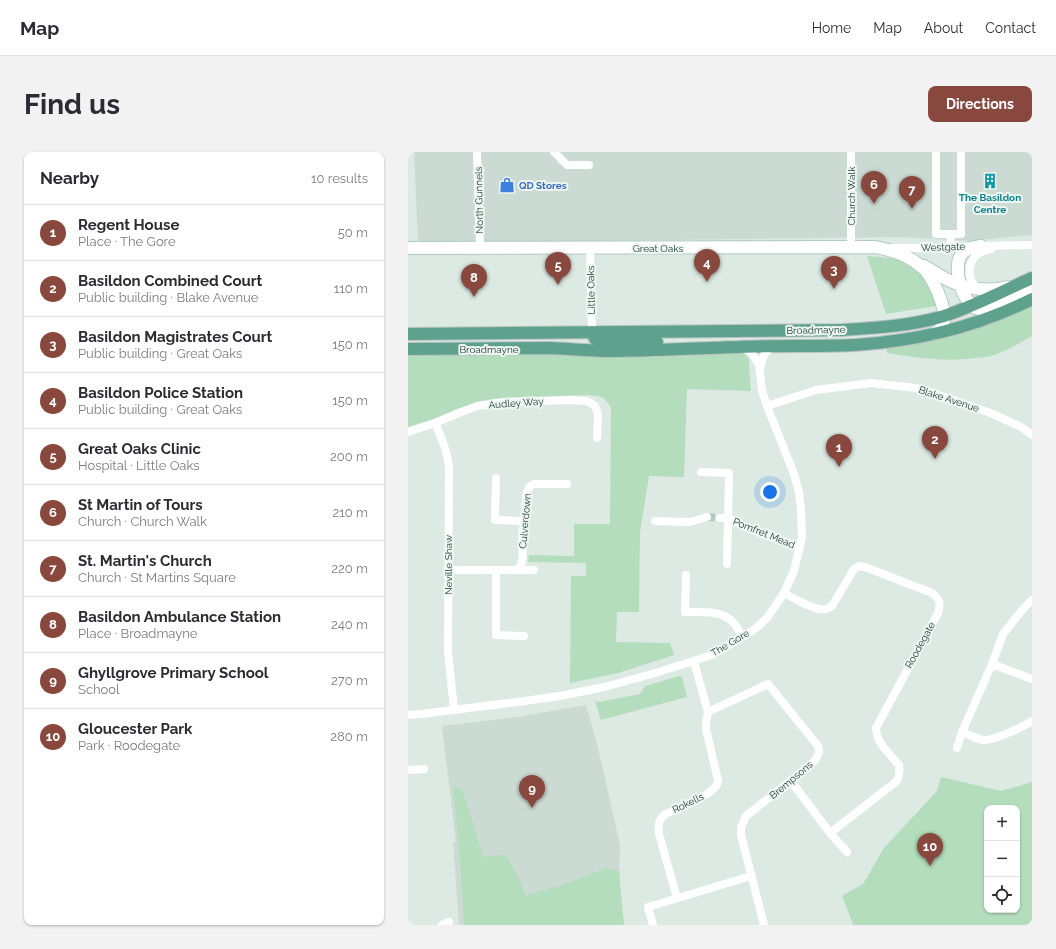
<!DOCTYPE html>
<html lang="en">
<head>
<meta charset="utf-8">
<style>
	:root { --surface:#fff; --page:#f2f2f3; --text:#2b2b33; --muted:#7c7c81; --line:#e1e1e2; --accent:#88483d }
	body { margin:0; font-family:Raleway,sans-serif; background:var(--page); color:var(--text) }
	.controls { position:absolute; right:12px; bottom:12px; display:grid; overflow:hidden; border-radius:8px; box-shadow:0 1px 3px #0004 }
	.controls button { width:36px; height:36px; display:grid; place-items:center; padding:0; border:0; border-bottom:1px solid var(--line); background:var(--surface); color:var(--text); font:20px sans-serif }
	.you { position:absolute; left:362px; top:340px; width:14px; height:14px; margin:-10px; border:3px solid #fff; border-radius:50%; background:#1a73e8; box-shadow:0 0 0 6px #1a73e833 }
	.badge { display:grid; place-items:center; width:26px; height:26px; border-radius:50%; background:var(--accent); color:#fff; font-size:13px; font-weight:700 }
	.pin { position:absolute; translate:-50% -33px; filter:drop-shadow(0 1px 2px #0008) }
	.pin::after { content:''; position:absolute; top:21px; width:14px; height:12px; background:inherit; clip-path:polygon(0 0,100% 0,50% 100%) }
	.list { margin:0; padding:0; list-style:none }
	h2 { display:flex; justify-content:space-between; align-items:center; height:52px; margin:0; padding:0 16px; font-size:17px }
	h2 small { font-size:13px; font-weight:400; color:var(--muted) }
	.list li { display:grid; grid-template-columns:26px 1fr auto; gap:12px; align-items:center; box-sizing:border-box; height:56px; padding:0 16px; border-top:1px solid var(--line) }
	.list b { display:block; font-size:15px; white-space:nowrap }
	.list p { margin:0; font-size:13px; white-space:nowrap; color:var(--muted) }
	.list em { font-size:13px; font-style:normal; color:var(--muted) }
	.icon { flex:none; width:22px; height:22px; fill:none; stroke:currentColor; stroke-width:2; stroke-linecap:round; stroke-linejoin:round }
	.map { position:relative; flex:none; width:624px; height:773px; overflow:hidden; border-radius:8px }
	header { display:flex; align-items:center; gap:24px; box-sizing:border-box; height:56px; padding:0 20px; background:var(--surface); border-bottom:1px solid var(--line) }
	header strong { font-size:19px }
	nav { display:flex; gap:22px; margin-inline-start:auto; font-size:14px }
	.intro { display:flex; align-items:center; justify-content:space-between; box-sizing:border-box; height:96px; padding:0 24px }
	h1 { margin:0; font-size:28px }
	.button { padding:10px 18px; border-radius:8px; background:var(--accent); color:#fff; font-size:14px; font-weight:700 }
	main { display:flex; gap:24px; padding:0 24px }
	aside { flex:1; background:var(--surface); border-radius:8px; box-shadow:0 1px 3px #0004 }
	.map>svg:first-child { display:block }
</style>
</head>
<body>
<header>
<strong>Map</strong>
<nav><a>Home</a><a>Map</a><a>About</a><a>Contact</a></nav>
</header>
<div class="intro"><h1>Find us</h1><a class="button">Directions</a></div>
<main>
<aside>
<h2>Nearby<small>10 results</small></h2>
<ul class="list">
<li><span class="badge">1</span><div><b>Regent House</b><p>Place · The Gore</p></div><em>50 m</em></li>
<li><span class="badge">2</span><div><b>Basildon Combined Court</b><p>Public building · Blake Avenue</p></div><em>110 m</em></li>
<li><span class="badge">3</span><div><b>Basildon Magistrates Court</b><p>Public building · Great Oaks</p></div><em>150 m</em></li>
<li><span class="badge">4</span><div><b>Basildon Police Station</b><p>Public building · Great Oaks</p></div><em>150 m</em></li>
<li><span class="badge">5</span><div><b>Great Oaks Clinic</b><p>Hospital · Little Oaks</p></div><em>200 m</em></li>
<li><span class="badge">6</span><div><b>St Martin of Tours</b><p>Church · Church Walk</p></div><em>210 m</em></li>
<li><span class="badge">7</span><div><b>St. Martin's Church</b><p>Church · St Martins Square</p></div><em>220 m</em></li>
<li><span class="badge">8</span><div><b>Basildon Ambulance Station</b><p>Place · Broadmayne</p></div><em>240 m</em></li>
<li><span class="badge">9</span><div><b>Ghyllgrove Primary School</b><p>School</p></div><em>270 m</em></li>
<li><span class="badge">10</span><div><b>Gloucester Park</b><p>Park · Roodegate</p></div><em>280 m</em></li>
</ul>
</aside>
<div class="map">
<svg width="624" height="773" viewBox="0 0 624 773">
	<rect width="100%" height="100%" fill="#dceae3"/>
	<g fill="#cbdad2">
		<path d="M 6,0 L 624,0 L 624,83 L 560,89 L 494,85 L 10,91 Z"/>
		<path d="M 178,553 L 189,592 L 212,692 L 211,729 L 187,773 L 51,773 L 45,690 L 48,689 L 34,574 L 109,565 Z"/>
	</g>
	<g fill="#b3ddbc" fill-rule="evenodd">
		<path d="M 459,104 C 470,105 483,105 493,109 C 507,114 520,128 525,142 C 526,146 527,150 528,154 L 478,162 Z"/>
		<path d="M 624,151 L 624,184 C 612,191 599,199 586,203 C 580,205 574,205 568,206 C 537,210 510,206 479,201 L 478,193 Z"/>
		<path d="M 333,200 L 340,205 L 341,209 L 342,228 L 343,239 L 279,237 L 276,325 L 241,324 L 232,380 L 231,460 L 209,460 L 208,490 L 211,490 L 262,491 L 266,503 L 210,521 L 162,531 L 163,424 L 178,424 L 178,411 L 120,410 L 121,403 L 166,404 L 166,372 L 202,372 L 203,256 C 197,245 194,244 181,243 L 93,246 L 74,249 L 47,258 L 28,266 L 0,275 L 0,202 L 136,202 L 211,205 Z"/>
		<path d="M 271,524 L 274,525 L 279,545 L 193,568 L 187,549 L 191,550 L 232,542 L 237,534 Z"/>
		<path d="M 533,625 L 593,639 L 624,630 L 624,773 L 444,773 L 445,772 L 434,744 L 455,732 L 476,696 L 529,639 ZM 579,656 L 609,656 L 609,758 L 579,758 Z"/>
		<path d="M 45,633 L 55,639 L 75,705 L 98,703 L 113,731 L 117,744 L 163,730 L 198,716 L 211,719 L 216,773 L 56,773 L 51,693 Z"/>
	</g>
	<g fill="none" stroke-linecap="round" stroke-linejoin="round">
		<path stroke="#b6c7bf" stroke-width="8" stroke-dasharray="8 4" stroke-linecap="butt" d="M 299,365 L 312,366"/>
		<defs>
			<g id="secondary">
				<path d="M 573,94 C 567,95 558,96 554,102 C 543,114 555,155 571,157 C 584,158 611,144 624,139"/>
				<path d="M 0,96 L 468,95 C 481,98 494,101 506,109 C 510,112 514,115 518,119 C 527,131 541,160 534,174 C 533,178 528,180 525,182"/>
				<path d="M 516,114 C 524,118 530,123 538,127 C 557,137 580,140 600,135"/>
			</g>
			<g id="primary">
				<path d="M 184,180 L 187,187 L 191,189 L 249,190"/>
				<path d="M 0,182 L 433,178 C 467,176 503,174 536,164 C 567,154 595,139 624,126"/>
				<path d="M 0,197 C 48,197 95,196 143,196 C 163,197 183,199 203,199 C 245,199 288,196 330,195 C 369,193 408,195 447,193 C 509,189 569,175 624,147"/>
			</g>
		</defs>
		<use href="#secondary" stroke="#afcabf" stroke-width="14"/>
		<use href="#primary" stroke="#bcc4c1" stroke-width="14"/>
		<g stroke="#fff" stroke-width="8">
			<path d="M 69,0 L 72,95"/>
			<path d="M 146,0 L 159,13 L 181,13"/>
			<path d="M 528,0 L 528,82 L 543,82 L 542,96"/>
			<path d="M 543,82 L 553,82 L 553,0"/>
			<path d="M 443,87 L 443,0"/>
			<path d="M 182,96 L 184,180"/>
			<path d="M 482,96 L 528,96 L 573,94 L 624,93"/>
			<path d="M 572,137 C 560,132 559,116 566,106 C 570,100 577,98 583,97"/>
			<path d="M 352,217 C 354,207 356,198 366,195"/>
			<path d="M 359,254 L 408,238 L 463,231 L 508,236 L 537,245 L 585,262 L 613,275 L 624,283"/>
			<path d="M 27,271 C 33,285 39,298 41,314 L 40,499 L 46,558"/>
			<path d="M 0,280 L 27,271 L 53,260 L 69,254 L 97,250 L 164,248 L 178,249 L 183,251 L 187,254 L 189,259 L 190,264 L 189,286"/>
			<path d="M 293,320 L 321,321 L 319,412"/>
			<path d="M 88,326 L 87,368 L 117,369"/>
			<path d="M 312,366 L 320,366 L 351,381 L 392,395"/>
			<path d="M 247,369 L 282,370 L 299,365"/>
			<path d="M 40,418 L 126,418"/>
			<path d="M 88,418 L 88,483 L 116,484"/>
			<path d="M 109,418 C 111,416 112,415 113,413 C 116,407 114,388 114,381 C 114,377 117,374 117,369 C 119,358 114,336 126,332 L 159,332"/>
			<path d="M 278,423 L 277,460 C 292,460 312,458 324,469 C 328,473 331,479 335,485"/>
			<path d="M 376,441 C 386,446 408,460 418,457 C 419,457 423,454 424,454 L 446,417 L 451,414 L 457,415 L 524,441 C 532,447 533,451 530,461 L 468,576 C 468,591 482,602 491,613 C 492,619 492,623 489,629 L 422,681"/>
			<path d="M 584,512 L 624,527"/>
			<path d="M 300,560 L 360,532 L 410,594 L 411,600 L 408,607 L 401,614 L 338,664 L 333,675 L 333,683 L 356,773"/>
			<path d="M 0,563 L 13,562 L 109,550 L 152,544 L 196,535 L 244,522 L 304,503 L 335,485 L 348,476 L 359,466 L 376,441 L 386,419 L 394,385 L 393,358 L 391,340 L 386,322 L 359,254 L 354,238 L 351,213 L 345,203 L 342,199 L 334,196"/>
			<path d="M 554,580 C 560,582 569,587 575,588 C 586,589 614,575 624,569"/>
			<path d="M 549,596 L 554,580 L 584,512 L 595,482 L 615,457 L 624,448"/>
			<path d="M 0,618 L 16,617"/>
			<path d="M 383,629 L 422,681 L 439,700"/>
			<path d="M 269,746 L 251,682 C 250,673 250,667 258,662 L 299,642 L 303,639 L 309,633 L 310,628 L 308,620 L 298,577 L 298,571 L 300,560 L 286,510"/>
			<path d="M 34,773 L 41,770"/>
			<path d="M 245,773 L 240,755 L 343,724"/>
		</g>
		<use href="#secondary" stroke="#fff" stroke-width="12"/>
		<use href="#primary" stroke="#5ea28d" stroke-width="12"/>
	</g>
	<defs>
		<symbol id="building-bare" viewBox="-9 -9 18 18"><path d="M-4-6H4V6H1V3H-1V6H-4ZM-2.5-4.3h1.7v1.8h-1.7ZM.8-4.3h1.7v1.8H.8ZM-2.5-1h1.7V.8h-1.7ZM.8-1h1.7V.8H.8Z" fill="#0f9aa8" stroke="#edf6f1" stroke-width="2.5" paint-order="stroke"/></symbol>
		<symbol id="shop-bare" viewBox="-9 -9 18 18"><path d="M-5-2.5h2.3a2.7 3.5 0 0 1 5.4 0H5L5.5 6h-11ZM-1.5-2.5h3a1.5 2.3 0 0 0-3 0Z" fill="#3f7fe0" stroke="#edf6f1" stroke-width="2.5" paint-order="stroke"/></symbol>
	</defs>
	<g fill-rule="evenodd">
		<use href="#building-bare" x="571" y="18" width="22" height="22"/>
		<use href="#shop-bare" x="88" y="22" width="22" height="22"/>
	</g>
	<g text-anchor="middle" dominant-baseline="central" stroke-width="4" stroke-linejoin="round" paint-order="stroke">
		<g font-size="10" font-weight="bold" fill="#366cbe" stroke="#edf6f1" text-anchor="start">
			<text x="111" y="33">QD Stores</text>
		</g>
		<g font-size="10" fill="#1e3a31" stroke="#edf6f1">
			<text transform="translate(443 44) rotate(-90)">Church Walk</text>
			<text transform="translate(71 48) rotate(-91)">North Gunnels</text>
			<text transform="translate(535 95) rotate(-2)">Westgate</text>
			<text x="250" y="96">Great Oaks</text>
			<text transform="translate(183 138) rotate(-91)">Little Oaks</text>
			<text transform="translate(408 178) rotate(-1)">Broadmayne</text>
			<text x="81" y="197">Broadmayne</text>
			<text transform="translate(541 247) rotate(18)">Blake Avenue</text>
			<text transform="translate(108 251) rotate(-4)">Audley Way</text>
			<text transform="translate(117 369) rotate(-85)">Culverdown</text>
			<text transform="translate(356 381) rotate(22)">Pomfret Mead</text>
			<text transform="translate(40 413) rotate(-90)">Neville Shaw</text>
			<text transform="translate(322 491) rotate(-31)">The Gore</text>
			<text transform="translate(512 493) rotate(-61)">Roodegate</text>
			<text transform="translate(383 628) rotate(-40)">Brempsons</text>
			<text transform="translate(280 651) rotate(-26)">Rokells</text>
		</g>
		<g font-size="10" font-weight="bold" fill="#0d838f" stroke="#edf6f1">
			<text x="582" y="45">The Basildon<tspan x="582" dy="12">Centre</tspan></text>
		</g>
	</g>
</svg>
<div class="controls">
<button>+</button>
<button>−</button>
<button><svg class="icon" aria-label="locate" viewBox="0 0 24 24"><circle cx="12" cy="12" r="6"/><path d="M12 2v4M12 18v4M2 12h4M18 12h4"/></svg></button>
</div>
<div class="you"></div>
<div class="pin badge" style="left:431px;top:315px">1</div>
<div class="pin badge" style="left:527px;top:307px">2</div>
<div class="pin badge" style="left:426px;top:137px">3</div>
<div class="pin badge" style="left:299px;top:130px">4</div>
<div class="pin badge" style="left:150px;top:133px">5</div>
<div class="pin badge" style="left:466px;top:52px">6</div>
<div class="pin badge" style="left:504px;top:57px">7</div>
<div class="pin badge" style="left:66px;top:145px">8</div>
<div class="pin badge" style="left:124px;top:656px">9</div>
<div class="pin badge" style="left:522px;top:714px">10</div>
</div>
</main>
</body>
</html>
